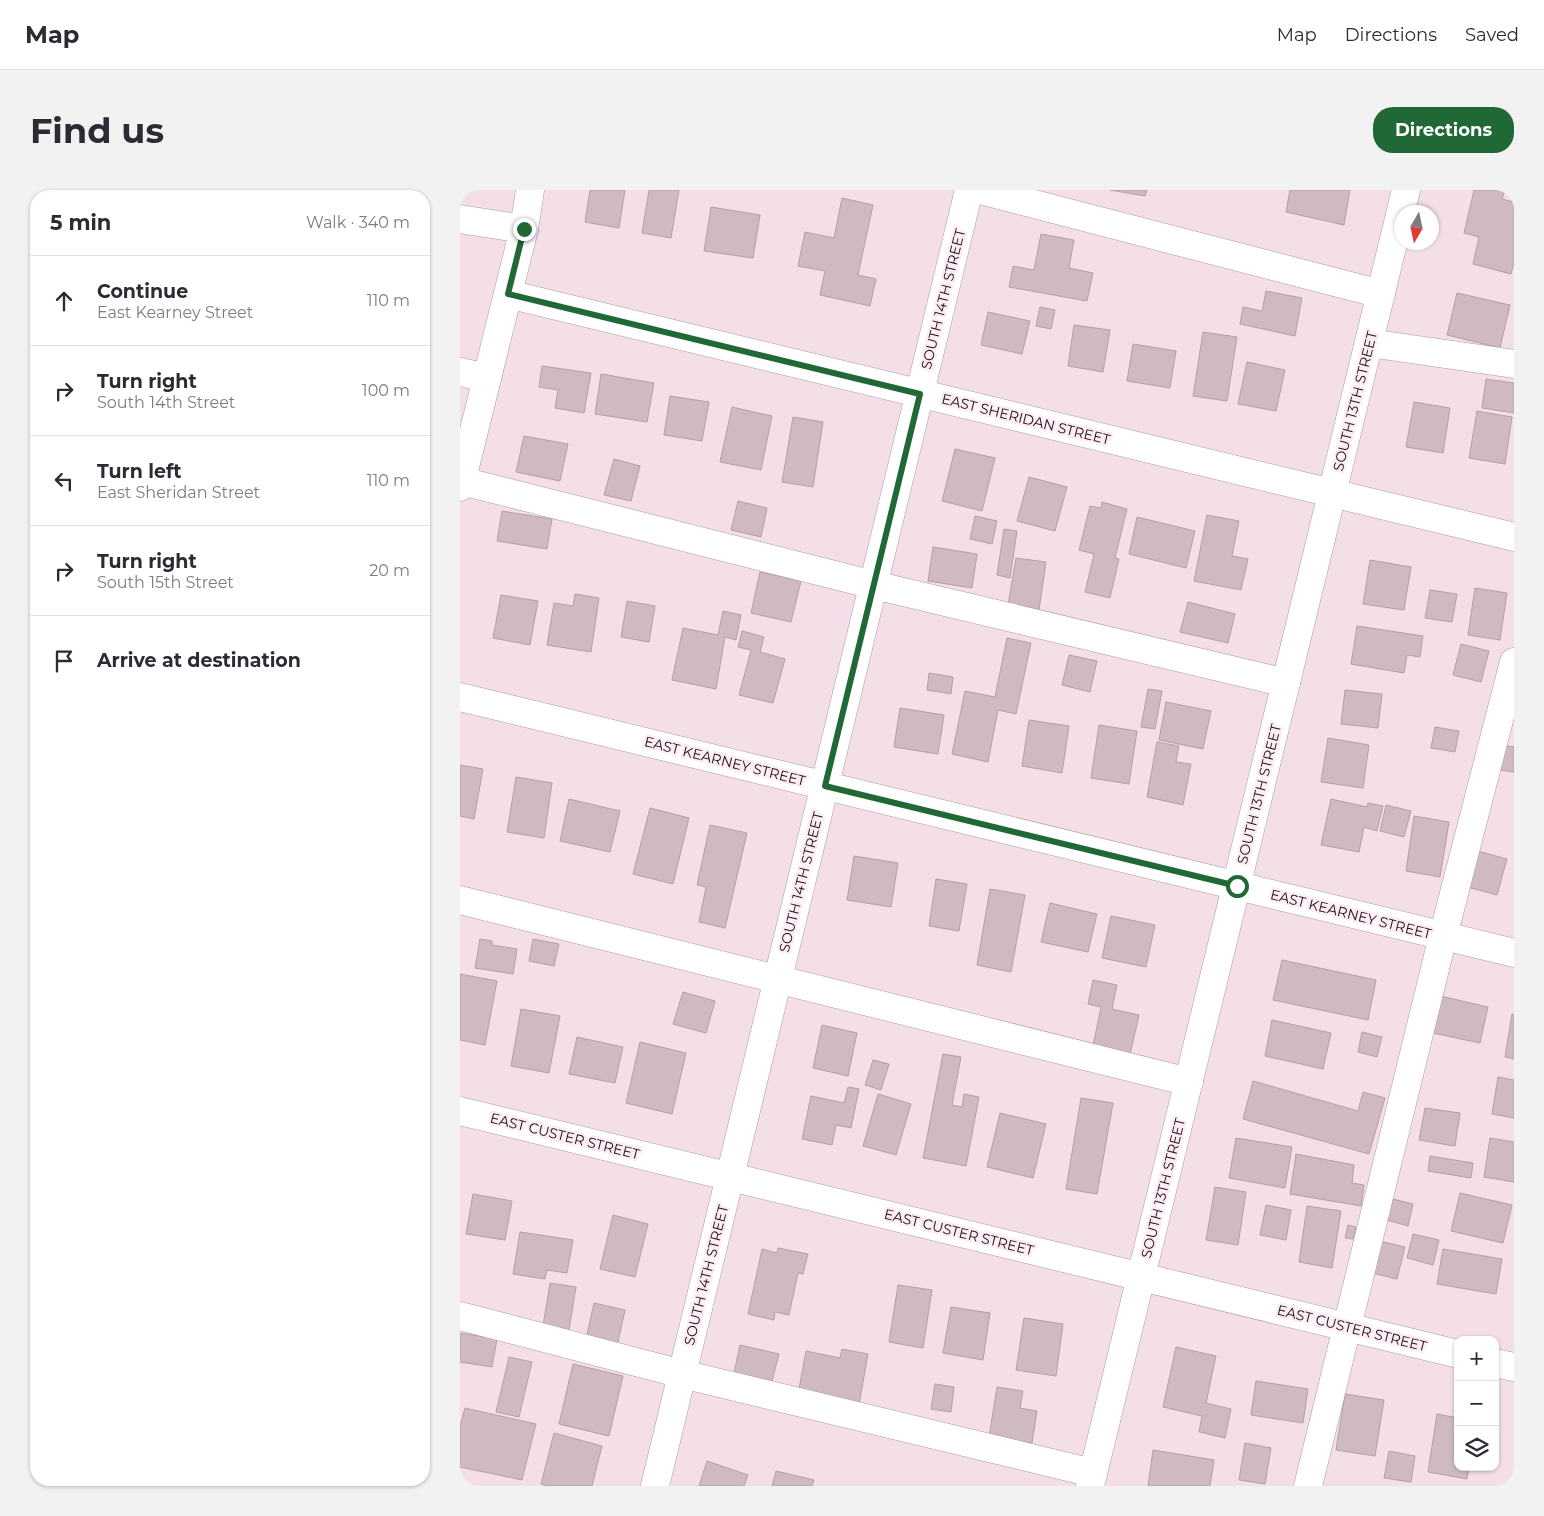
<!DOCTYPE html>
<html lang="en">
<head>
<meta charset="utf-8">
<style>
	:root { --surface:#fff; --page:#f2f2f3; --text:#2b2b33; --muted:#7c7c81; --line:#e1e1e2; --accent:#206936 }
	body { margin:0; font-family:Montserrat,sans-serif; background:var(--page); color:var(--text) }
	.controls { position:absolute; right:15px; bottom:15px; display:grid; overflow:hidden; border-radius:10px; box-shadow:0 1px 4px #0004 }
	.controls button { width:45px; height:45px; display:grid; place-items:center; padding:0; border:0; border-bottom:1px solid var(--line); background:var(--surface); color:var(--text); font:25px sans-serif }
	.compass { position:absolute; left:934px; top:15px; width:45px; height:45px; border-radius:50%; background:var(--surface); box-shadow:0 1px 4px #0004; rotate:189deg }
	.stop { position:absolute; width:15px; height:15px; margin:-11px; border:4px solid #206936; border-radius:50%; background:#fff }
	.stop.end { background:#206936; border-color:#fff; box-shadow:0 1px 5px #0008 }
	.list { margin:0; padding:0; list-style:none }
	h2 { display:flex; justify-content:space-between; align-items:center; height:65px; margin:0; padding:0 20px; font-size:21px }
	h2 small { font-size:16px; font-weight:400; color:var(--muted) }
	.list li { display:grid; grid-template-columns:32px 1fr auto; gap:15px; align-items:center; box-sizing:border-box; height:90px; padding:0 20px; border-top:1px solid var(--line) }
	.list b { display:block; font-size:19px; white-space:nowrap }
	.list p { margin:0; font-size:16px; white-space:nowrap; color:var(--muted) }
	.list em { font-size:16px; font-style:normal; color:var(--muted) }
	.icon { flex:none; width:28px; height:28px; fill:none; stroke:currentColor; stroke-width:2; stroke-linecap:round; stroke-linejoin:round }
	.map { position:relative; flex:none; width:1054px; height:1296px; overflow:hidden; border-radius:20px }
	header { display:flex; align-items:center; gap:30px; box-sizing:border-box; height:70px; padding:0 25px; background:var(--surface); border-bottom:1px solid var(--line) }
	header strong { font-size:24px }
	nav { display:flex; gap:28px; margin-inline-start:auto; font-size:18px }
	.intro { display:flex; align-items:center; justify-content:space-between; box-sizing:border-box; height:120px; padding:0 30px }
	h1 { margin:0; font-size:35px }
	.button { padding:12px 22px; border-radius:20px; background:var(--accent); color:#fff; font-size:18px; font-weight:700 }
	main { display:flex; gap:30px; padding:0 30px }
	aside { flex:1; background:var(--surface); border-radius:20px; box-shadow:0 1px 4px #0004 }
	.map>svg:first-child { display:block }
</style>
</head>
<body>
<header>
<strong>Map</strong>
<nav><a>Map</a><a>Directions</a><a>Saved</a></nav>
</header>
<div class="intro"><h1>Find us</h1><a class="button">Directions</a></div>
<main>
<aside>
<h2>5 min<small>Walk · 340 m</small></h2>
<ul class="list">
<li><svg class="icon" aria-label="ahead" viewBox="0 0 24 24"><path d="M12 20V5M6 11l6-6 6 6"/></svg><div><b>Continue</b><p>East Kearney Street</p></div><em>110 m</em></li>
<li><svg class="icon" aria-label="right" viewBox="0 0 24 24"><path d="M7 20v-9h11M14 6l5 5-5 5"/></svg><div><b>Turn right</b><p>South 14th Street</p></div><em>100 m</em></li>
<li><svg class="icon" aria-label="left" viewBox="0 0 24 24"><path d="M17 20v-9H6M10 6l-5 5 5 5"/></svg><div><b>Turn left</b><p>East Sheridan Street</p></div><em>110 m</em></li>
<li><svg class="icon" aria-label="right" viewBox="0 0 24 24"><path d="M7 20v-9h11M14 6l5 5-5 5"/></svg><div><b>Turn right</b><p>South 15th Street</p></div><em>20 m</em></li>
<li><svg class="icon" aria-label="arrive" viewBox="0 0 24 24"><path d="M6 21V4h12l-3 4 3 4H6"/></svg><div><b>Arrive at destination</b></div></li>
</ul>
</aside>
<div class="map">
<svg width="1054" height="1296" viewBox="0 0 1054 1296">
	<rect width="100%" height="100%" fill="#f4dee8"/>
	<g fill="#cfbac4" stroke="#b49fa9">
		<path d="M 130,0 L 165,0 L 159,38 L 125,32 Z"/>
		<path d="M 189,0 L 219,0 L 211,48 L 182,43 Z"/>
		<path d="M 650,0 L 687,0 L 685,6 Z"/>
		<path d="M 830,0 L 890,0 L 884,35 L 826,22 Z"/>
		<path d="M 1014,0 L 1045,0 L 1042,9 L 1054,12 L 1054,73 L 1051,84 L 1013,74 L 1019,47 L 1004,43 Z"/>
		<path d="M 382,8 L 413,15 L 398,85 L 416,89 L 410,116 L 360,105 L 365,81 L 338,76 L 345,42 L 374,48 Z"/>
		<path d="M 251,17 L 300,25 L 293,68 L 244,61 Z"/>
		<path d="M 581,44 L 614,50 L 609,78 L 633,83 L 627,111 L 549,97 L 553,76 L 574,80 Z"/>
		<path d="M 806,101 L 842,108 L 835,146 L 780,134 L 783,117 L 802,121 Z"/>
		<path d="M 997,103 L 1050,115 L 1040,158 L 987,145 Z"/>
		<path d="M 580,117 L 595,120 L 591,139 L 576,136 Z"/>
		<path d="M 528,122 L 570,131 L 562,164 L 521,155 Z"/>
		<path d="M 614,135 L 650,140 L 643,182 L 608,176 Z"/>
		<path d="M 743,142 L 777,147 L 767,211 L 733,206 Z"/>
		<path d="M 673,154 L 716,161 L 710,198 L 667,191 Z"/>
		<path d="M 787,172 L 825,180 L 816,221 L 778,214 Z"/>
		<path d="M 82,176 L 131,183 L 124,223 L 95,218 L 98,200 L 79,197 Z"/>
		<path d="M 141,184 L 194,193 L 187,232 L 135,224 Z"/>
		<path d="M 1026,189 L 1054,193 L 1054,223 L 1022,218 Z"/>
		<path d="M 210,206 L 249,212 L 242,251 L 204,245 Z"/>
		<path d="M 954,212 L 990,218 L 983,263 L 946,257 Z"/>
		<path d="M 272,217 L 312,226 L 301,280 L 260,272 Z"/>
		<path d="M 1017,221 L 1052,227 L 1045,274 L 1009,268 Z"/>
		<path d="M 333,227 L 363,232 L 353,297 L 322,292 Z"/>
		<path d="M 64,246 L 108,254 L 100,291 L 56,282 Z"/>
		<path d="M 495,259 L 535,268 L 522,321 L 482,311 Z"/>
		<path d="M 154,269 L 180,276 L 171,311 L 144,305 Z"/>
		<path d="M 569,287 L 607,297 L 595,341 L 557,331 Z"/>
		<path d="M 278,311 L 307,318 L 301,347 L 271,340 Z"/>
		<path d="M 642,312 L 667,319 L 655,368 L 659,369 L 650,408 L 625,402 L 634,364 L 619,360 L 630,316 L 641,318 Z"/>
		<path d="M 42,321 L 92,329 L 87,359 L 37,351 Z"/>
		<path d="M 747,325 L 779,331 L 772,366 L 788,369 L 781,400 L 734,391 Z"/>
		<path d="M 515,326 L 537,331 L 532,354 L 510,349 Z"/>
		<path d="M 677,327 L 735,341 L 726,378 L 669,364 Z"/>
		<path d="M 544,339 L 557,341 L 550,388 L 537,385 Z"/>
		<path d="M 473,357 L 517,364 L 512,398 L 468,391 Z"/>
		<path d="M 556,368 L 586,372 L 579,420 L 548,415 Z"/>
		<path d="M 910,370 L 951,377 L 944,420 L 903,414 Z"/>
		<path d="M 300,382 L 341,391 L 331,432 L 291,423 Z"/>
		<path d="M 1015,398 L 1047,403 L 1040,450 L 1008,445 Z"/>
		<path d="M 970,400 L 997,404 L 992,432 L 965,428 Z"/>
		<path d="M 115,404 L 139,408 L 131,462 L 87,455 L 94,413 L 113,416 Z"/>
		<path d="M 41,405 L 78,411 L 70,455 L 33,448 Z"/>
		<path d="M 167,411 L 195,416 L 189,452 L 161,447 Z"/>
		<path d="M 728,412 L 775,424 L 768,453 L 720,442 Z"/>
		<path d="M 263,421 L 281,425 L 276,450 L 265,447 L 256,499 L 212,490 L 223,438 L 258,445 Z"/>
		<path d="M 897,436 L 963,446 L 960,467 L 947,465 L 944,483 L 891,474 Z"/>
		<path d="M 282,441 L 304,447 L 300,462 L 325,469 L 313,513 L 279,505 L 291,460 L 278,457 Z"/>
		<path d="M 547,448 L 571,453 L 556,524 L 538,520 L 528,572 L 492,564 L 505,501 L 535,507 Z"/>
		<path d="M 1001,454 L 1029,461 L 1021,492 L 993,485 Z"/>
		<path d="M 609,465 L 637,471 L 630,502 L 602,495 Z"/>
		<path d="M 469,483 L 493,487 L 491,504 L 467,500 Z"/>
		<path d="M 688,499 L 702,501 L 695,539 L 681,537 Z"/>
		<path d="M 885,500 L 922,504 L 918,538 L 881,534 Z"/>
		<path d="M 706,512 L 751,521 L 743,559 L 699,550 Z"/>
		<path d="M 440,518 L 484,525 L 478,564 L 434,557 Z"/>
		<path d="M 569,530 L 609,536 L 602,583 L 562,576 Z"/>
		<path d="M 639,535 L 677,541 L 669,594 L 631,588 Z"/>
		<path d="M 975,537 L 999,541 L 995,562 L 971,558 Z"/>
		<path d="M 868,548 L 909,555 L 903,598 L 861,592 Z"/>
		<path d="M 697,552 L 719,556 L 716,572 L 731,574 L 723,615 L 687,607 Z"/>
		<path d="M 1036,554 L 1054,557 L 1054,582 L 1032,579 Z"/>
		<path d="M 0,575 L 23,579 L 14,629 L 0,626 Z"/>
		<path d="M 56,587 L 92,593 L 84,648 L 47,642 Z"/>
		<path d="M 109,609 L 160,621 L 150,662 L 100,651 Z"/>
		<path d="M 871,609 L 907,617 L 908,613 L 923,616 L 917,641 L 904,637 L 899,662 L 861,655 Z"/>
		<path d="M 926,615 L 951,621 L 944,647 L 920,641 Z"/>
		<path d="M 190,618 L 229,628 L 213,694 L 173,684 Z"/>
		<path d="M 954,626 L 989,632 L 980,687 L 946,681 Z"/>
		<path d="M 250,635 L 287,643 L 265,738 L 239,732 L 246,697 L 237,695 Z"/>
		<path d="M 1010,659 L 1047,669 L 1037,705 L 1000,695 Z"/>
		<path d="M 394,666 L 438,673 L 431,717 L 387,710 Z"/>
		<path d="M 476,689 L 507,694 L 499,741 L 469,736 Z"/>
		<path d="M 530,699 L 565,705 L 551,782 L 517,775 Z"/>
		<path d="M 590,713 L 637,724 L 628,762 L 581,752 Z"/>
		<path d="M 651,726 L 695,735 L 686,777 L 642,768 Z"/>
		<path d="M 20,749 L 32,751 L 32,755 L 57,759 L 53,784 L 15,778 Z"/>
		<path d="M 73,749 L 99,754 L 94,776 L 69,771 Z"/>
		<path d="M 822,770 L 916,790 L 908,830 L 813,810 Z"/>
		<path d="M 0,784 L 37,791 L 25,855 L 0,850 Z"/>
		<path d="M 633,790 L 657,795 L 652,819 L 679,825 L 669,869 L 632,861 L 641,817 L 628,814 Z"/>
		<path d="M 223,802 L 255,811 L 246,843 L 213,834 Z"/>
		<path d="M 976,805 L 1028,817 L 1020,853 L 968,842 Z"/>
		<path d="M 61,819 L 100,826 L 89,883 L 51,876 Z"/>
		<path d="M 1052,824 L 1054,825 L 1054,869 L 1045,867 Z"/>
		<path d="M 812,830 L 871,843 L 863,879 L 805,866 Z"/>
		<path d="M 362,835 L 397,843 L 388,886 L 353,878 Z"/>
		<path d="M 902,842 L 922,847 L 917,867 L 898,862 Z"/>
		<path d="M 117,847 L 163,857 L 155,893 L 109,884 Z"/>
		<path d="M 180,852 L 226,863 L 212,924 L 166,913 Z"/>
		<path d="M 483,864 L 501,867 L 492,915 L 502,917 L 504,904 L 519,907 L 506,976 L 463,968 Z"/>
		<path d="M 413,870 L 429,874 L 421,900 L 405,895 Z"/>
		<path d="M 1038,887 L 1054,890 L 1054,928 L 1032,924 Z"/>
		<path d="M 793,891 L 898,921 L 903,902 L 925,908 L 909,964 L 783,929 Z"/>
		<path d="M 388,897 L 399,899 L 391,938 L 376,935 L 372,955 L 342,949 L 351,906 L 384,913 Z"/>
		<path d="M 418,904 L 451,914 L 436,965 L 403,956 Z"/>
		<path d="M 621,908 L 653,913 L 637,1004 L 606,999 Z"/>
		<path d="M 965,918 L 1000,923 L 995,956 L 959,950 Z"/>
		<path d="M 540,923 L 586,934 L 573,988 L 527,977 Z"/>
		<path d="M 776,948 L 832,957 L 825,998 L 769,988 Z"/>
		<path d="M 1030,948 L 1054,952 L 1054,992 L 1024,987 Z"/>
		<path d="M 836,964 L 894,975 L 892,993 L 904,995 L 901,1016 L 830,1004 Z"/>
		<path d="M 970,966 L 1013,973 L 1011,988 L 968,981 Z"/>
		<path d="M 755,997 L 786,1002 L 778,1055 L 746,1050 Z"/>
		<path d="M 1000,1003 L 1052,1015 L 1043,1053 L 991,1041 Z"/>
		<path d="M 13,1004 L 52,1011 L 45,1050 L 6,1044 Z"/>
		<path d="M 933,1009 L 953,1014 L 948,1036 L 927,1030 Z"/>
		<path d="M 806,1015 L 831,1020 L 826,1050 L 800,1045 Z"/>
		<path d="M 847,1016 L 881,1021 L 872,1078 L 839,1072 Z"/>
		<path d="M 153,1025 L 188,1034 L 175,1087 L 140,1079 Z"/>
		<path d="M 888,1035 L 896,1037 L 893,1049 L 885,1048 Z"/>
		<path d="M 60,1042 L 113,1050 L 107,1083 L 87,1080 L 85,1089 L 53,1084 Z"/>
		<path d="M 953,1044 L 979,1050 L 973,1075 L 947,1068 Z"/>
		<path d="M 920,1051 L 945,1057 L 937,1089 L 912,1083 Z"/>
		<path d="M 318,1058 L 348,1064 L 343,1084 L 338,1083 L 329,1125 L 315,1122 L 314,1130 L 288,1124 L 302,1059 L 317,1063 Z"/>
		<path d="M 983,1059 L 1042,1069 L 1036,1104 L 977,1094 Z"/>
		<path d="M 90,1093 L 116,1097 L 109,1140 L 83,1136 Z"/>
		<path d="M 438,1095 L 472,1100 L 463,1158 L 429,1152 Z"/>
		<path d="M 134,1113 L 165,1120 L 156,1161 L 125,1154 Z"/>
		<path d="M 491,1117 L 530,1123 L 523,1170 L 483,1163 Z"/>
		<path d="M 564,1128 L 603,1134 L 596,1186 L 556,1180 Z"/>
		<path d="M 0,1143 L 37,1149 L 32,1177 L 0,1172 Z"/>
		<path d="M 280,1155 L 319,1164 L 312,1191 L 274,1183 Z"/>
		<path d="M 716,1157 L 756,1166 L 746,1213 L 771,1219 L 765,1248 L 739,1242 L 742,1226 L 703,1217 Z"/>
		<path d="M 382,1159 L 408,1164 L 399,1215 L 338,1204 L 346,1161 L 380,1168 Z"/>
		<path d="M 49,1167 L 72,1172 L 59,1227 L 36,1222 Z"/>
		<path d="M 113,1174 L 163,1186 L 149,1246 L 99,1234 Z"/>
		<path d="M 796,1191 L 848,1199 L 843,1233 L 791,1225 Z"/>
		<path d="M 475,1194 L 494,1197 L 491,1222 L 471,1219 Z"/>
		<path d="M 537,1197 L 563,1201 L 560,1218 L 577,1221 L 572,1253 L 529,1247 Z"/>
		<path d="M 885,1204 L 924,1210 L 915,1266 L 876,1260 Z"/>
		<path d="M 5,1218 L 76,1234 L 62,1290 L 0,1277 L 0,1236 Z"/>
		<path d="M 977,1224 L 998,1228 L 998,1277 L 1009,1277 L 1007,1289 L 968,1282 Z"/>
		<path d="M 94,1243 L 142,1256 L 132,1296 L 87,1296 L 81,1294 Z"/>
		<path d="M 785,1253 L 811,1258 L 805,1294 L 779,1290 Z"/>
		<path d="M 693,1260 L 754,1270 L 750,1296 L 688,1296 Z"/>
		<path d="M 929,1261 L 955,1266 L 951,1292 L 924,1288 Z"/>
		<path d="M 247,1271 L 288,1285 L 284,1296 L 239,1296 Z"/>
		<path d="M 316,1281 L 354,1290 L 352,1296 L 312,1296 Z"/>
	</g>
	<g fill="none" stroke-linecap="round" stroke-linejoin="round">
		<defs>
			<g id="minor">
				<path d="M 520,0 L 921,104"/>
				<path d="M 0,29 L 64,39"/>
				<path d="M 48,104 L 1054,347"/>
				<path d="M 909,153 L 1054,174"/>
				<path d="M 0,182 L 27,188"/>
				<path d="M 2,291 L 414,395 L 826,493"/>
				<path d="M 0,507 L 1054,763"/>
				<path d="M 0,710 L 729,892"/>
				<path d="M 0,921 L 998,1164"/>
				<path d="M 0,1126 L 222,1184 L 633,1283"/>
				<path d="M 1035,1173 L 1054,1177"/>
				<path d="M 195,1296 L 509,0"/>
				<path d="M 630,1296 L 946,0"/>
				<path d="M 848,1296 L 983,746 L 1054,472"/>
			</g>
			<path id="major" d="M 0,297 L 64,39 L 70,0"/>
		</defs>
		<use href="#minor" stroke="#ad99a3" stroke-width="29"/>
		<use href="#major" stroke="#ad99a3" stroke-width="29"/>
		<use href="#minor" stroke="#fff" stroke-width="28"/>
		<use href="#major" stroke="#fff" stroke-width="28"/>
	</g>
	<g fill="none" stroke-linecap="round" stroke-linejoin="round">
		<path stroke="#206936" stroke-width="6" d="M 64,39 L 48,104 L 460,204 L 365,596 L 777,696"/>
	</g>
	<g text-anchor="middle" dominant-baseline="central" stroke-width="5" stroke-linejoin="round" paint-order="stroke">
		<g font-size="14" fill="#171013" stroke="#feecf5">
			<text transform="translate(483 109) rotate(-76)">SOUTH 14TH STREET</text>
			<text transform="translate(895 211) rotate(-76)">SOUTH 13TH STREET</text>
			<text transform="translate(566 229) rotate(14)">EAST SHERIDAN STREET</text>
			<text transform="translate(265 571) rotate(14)">EAST KEARNEY STREET</text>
			<text transform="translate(799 604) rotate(-76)">SOUTH 13TH STREET</text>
			<text transform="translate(341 692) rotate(-76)">SOUTH 14TH STREET</text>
			<text transform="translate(891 724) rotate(14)">EAST KEARNEY STREET</text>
			<text transform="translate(105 946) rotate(14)">EAST CUSTER STREET</text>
			<text transform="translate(703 998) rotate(-76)">SOUTH 13TH STREET</text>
			<text transform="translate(499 1042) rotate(14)">EAST CUSTER STREET</text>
			<text transform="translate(246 1085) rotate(-76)">SOUTH 14TH STREET</text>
			<text transform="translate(892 1138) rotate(14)">EAST CUSTER STREET</text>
		</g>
	</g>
</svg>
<div class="controls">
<button>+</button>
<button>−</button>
<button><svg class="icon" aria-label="layers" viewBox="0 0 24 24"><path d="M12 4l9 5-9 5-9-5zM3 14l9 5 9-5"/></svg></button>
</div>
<svg class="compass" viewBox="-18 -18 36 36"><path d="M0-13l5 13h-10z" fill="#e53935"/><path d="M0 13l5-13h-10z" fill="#7c7c81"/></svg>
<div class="stop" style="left:777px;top:696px"></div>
<div class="stop end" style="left:64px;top:39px"></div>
</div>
</main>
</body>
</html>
